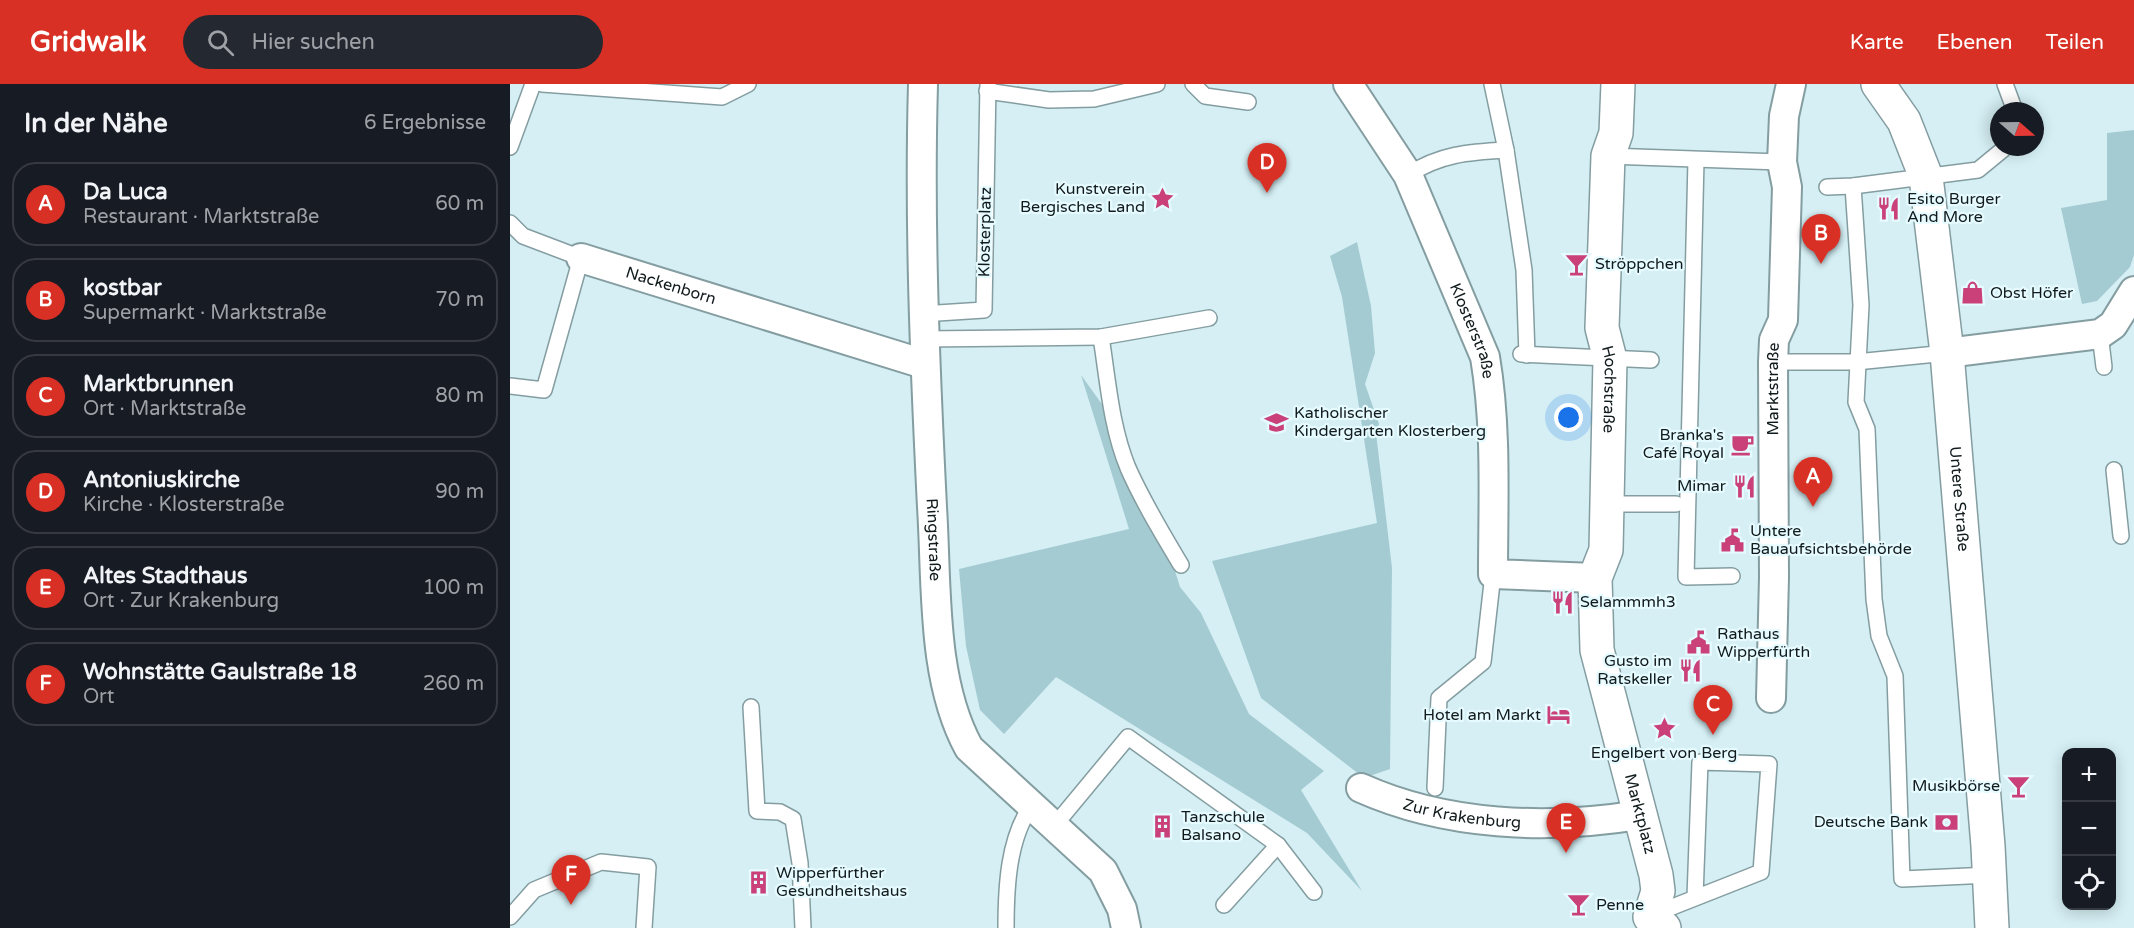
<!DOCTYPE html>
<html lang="de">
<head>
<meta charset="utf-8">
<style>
	:root { --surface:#171b24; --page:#242831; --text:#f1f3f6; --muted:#9ea1a6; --line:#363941; --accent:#d93025 }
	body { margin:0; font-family:"Varela Round",sans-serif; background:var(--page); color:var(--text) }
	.controls { position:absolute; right:18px; bottom:18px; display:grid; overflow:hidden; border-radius:12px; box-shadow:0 3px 15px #0003 }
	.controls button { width:54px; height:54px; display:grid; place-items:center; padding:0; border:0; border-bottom:2px solid var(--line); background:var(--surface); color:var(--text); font:30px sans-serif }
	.compass { position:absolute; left:1480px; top:18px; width:54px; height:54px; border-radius:50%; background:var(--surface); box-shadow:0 3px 15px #0003; rotate:110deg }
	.you { position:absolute; left:1059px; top:334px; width:21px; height:21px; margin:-15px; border:4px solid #fff; border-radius:50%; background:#1a73e8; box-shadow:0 0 0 9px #1a73e833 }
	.badge { display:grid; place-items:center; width:39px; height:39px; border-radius:50%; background:var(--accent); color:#fff; font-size:20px; font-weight:700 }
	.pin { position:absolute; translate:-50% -50px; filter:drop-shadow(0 2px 3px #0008) }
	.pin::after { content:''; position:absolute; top:32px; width:21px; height:18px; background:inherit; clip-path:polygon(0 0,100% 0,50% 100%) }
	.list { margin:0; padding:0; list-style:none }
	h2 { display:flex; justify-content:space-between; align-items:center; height:78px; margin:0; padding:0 24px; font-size:26px }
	h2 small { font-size:20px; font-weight:400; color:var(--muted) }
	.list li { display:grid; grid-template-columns:39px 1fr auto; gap:18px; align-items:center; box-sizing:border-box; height:84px; margin:0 12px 12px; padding:0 12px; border:2px solid var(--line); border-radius:24px }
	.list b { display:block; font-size:22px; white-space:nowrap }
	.list p { margin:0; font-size:20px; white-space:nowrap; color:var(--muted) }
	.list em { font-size:20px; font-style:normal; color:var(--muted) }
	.icon { flex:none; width:33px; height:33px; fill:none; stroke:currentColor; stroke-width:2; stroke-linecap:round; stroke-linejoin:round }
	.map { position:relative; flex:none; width:1624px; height:844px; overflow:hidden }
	header { display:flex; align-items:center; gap:36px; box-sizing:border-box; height:84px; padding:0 30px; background:var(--accent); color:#fff }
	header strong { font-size:28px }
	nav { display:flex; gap:33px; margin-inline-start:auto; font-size:21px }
	.search { width:420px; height:54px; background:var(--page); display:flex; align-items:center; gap:15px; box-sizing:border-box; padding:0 21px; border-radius:33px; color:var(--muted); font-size:22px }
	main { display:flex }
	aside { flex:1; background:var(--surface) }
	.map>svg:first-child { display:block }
</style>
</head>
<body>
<header>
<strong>Gridwalk</strong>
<div class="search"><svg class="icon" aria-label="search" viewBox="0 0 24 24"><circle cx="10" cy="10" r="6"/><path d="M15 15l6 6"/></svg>Hier suchen</div>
<nav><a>Karte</a><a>Ebenen</a><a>Teilen</a></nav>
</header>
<main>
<aside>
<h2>In der Nähe<small>6 Ergebnisse</small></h2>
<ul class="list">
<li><span class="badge">A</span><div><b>Da Luca</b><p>Restaurant · Marktstraße</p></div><em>60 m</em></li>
<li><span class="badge">B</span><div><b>kostbar</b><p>Supermarkt · Marktstraße</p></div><em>70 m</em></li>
<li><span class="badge">C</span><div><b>Marktbrunnen</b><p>Ort · Marktstraße</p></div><em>80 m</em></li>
<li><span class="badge">D</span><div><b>Antoniuskirche</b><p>Kirche · Klosterstraße</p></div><em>90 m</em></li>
<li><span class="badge">E</span><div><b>Altes Stadthaus</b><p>Ort · Zur Krakenburg</p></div><em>100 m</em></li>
<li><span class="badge">F</span><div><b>Wohnstätte Gaulstraße 18</b><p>Ort</p></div><em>260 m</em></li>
</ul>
</aside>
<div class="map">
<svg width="1624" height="844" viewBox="0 0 1624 844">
	<rect width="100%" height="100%" fill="#d5eff4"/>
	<g fill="#a4cbd2">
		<path d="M 1624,46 L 1624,171 L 1620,183 L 1587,217 L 1572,220 L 1551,124 L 1597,116 L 1597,49 Z"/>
		<path d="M 847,158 L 861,222 L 865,269 L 855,300 L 869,340 L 866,349 L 882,484 L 880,685 L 854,694 L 751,614 L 702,477 L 867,439 L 832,213 L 820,172 Z"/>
		<path d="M 571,291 L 594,323 L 650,438 L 670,503 L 691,529 L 739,630 L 814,687 L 791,706 L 852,807 L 797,749 L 546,593 L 494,650 L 470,626 L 456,562 L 449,485 L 619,445 Z"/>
	</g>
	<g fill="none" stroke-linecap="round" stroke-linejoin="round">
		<defs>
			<g id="service">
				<path d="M 32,0 L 212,13 L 238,0"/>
				<path d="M 683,0 L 695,12 L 738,18"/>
				<path d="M 982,0 L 996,66 L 1014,186 L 1017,271"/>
				<path d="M 1495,0 L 1505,27"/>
				<path d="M 477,7 L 539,16 L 584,15 L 647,0"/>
				<path d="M 0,63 L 23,0"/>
				<path d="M 1098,72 L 1272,78"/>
				<path d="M 1186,76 L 1176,493 L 1222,492"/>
				<path d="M 898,91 C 930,70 959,68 996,66"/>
				<path d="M 1343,102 L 1351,221 L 1346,318 L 1357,345 L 1364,515 L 1369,552 L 1385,592 L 1392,795 L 1480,791"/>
				<path d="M 1317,103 L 1343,102 L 1468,86 L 1496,63"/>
				<path d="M 0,139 L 13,152 L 71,174 L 34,306 L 0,302"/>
				<path d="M 412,230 L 474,226 L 478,0"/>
				<path d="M 1590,250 L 1594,283"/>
				<path d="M 591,253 C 598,297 601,343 618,384 C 633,418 652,449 671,481"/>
				<path d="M 413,255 L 591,253 L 699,234"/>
				<path d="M 1011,270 L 1141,276"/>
				<path d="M 1263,278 L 1346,278 L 1437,269"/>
				<path d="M 1604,386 L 1611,452"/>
				<path d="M 1097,420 L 1166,420"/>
				<path d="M 241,623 L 247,727 L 270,728 L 283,735 L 290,779 L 293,844"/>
				<path d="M 925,704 L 929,614 L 973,578 L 983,490"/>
				<path d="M 545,741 L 618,653 L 768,761 L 804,808"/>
				<path d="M 714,821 L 768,761"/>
				<path d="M 1142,831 L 1251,788 L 1259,680 L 1190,678 L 1185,813"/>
				<path d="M 0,833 L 24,806 L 91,778 L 138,783 L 134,844"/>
				<path d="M 496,844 C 496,804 498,754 522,721"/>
			</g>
			<g id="minor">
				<path id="s1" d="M 413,0 C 409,141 415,282 422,423 C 427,500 421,595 459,664 L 593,787 L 612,825 L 616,844"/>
				<path id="s2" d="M 838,0 L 898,91 L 975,273 C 987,344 983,418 983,490 L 1085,494"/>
				<path id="s3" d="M 71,174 L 414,280"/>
				<path d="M 1437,269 L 1590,250 L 1603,241 L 1624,207"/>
				<path id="s4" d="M 1261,614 L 1264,493 L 1263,278 L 1264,256 L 1273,236 L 1277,103 L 1272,78 L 1274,32 L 1281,0"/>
				<path id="s5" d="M 851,704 C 936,742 1037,746 1129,731"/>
			</g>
			<g id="tertiary">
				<path id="s6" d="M 1108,0 L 1106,49 L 1098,72 L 1092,244 L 1100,275 L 1096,466 L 1085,494 L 1087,566 L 1146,791 L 1148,807 L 1140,833 L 1154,844"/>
				<path id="s7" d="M 1368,0 L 1394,37 L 1416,93 L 1437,269 L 1478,762 L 1482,844"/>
			</g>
		</defs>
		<use href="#service" stroke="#849da1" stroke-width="18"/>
		<use href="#minor" stroke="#849da1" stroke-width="32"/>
		<use href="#tertiary" stroke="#849da1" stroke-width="36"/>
		<use href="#service" stroke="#fff" stroke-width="15"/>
		<use href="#minor" stroke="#fff" stroke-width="28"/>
		<use href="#tertiary" stroke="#fff" stroke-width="33"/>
	</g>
	<defs>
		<symbol id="sight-bare" viewBox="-9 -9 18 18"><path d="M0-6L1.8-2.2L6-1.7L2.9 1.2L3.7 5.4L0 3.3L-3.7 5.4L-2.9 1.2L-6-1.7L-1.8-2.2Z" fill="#ca4078" stroke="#e6fbff" stroke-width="2.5" paint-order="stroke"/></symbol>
		<symbol id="restaurant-bare" viewBox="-9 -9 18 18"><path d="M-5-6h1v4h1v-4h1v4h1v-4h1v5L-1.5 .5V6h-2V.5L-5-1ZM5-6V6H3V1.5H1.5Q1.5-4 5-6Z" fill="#ca4078" stroke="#e6fbff" stroke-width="2.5" paint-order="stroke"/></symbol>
		<symbol id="bar-bare" viewBox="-9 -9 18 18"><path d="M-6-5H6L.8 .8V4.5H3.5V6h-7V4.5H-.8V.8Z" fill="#ca4078" stroke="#e6fbff" stroke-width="2.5" paint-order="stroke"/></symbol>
		<symbol id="shop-bare" viewBox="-9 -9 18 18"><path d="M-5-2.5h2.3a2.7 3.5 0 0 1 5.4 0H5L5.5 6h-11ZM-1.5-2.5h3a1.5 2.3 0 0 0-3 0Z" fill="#ca4078" stroke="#e6fbff" stroke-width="2.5" paint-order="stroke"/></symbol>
		<symbol id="school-bare" viewBox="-9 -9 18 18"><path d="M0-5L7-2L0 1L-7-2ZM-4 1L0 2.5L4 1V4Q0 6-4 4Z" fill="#ca4078" stroke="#e6fbff" stroke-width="2.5" paint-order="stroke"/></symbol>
		<symbol id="cafe-bare" viewBox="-9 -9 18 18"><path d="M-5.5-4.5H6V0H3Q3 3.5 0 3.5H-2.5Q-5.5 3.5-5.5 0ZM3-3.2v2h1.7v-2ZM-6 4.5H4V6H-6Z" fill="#ca4078" stroke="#e6fbff" stroke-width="2.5" paint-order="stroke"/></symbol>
		<symbol id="civic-bare" viewBox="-9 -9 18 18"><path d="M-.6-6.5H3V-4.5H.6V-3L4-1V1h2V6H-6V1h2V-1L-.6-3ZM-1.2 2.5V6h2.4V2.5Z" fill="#ca4078" stroke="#e6fbff" stroke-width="2.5" paint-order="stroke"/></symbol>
		<symbol id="hotel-bare" viewBox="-9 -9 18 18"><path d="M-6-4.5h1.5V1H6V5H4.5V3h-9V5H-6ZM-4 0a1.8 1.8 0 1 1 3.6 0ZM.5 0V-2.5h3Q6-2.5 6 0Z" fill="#ca4078" stroke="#e6fbff" stroke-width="2.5" paint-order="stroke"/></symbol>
		<symbol id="bank-bare" viewBox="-9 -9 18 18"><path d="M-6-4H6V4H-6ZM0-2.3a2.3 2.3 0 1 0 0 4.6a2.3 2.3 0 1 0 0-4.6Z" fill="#ca4078" stroke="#e6fbff" stroke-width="2.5" paint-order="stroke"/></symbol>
		<symbol id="building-bare" viewBox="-9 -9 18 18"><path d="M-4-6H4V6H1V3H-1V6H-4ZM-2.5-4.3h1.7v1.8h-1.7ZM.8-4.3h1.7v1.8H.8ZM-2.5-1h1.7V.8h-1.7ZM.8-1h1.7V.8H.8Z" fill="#ca4078" stroke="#e6fbff" stroke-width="2.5" paint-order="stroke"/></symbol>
	</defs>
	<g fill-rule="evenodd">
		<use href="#sight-bare" x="636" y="98" width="33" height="33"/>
		<use href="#restaurant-bare" x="1362" y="108" width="33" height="33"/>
		<use href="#bar-bare" x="1050" y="164" width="33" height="33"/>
		<use href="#shop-bare" x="1446" y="192" width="33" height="33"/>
		<use href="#school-bare" x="750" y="322" width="33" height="33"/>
		<use href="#cafe-bare" x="1216" y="344" width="33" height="33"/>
		<use href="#restaurant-bare" x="1218" y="386" width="33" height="33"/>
		<use href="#civic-bare" x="1206" y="440" width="33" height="33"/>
		<use href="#restaurant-bare" x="1036" y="502" width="33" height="33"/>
		<use href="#civic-bare" x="1172" y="542" width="33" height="33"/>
		<use href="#restaurant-bare" x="1164" y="570" width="33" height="33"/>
		<use href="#hotel-bare" x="1032" y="614" width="33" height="33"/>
		<use href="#sight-bare" x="1138" y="628" width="33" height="33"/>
		<use href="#bar-bare" x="1492" y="686" width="33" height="33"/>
		<use href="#bank-bare" x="1420" y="722" width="33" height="33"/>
		<use href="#building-bare" x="636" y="726" width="33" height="33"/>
		<use href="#building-bare" x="232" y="782" width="33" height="33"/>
		<use href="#bar-bare" x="1052" y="804" width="33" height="33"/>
	</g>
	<g text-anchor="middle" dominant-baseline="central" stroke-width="4.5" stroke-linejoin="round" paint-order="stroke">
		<g font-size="16" fill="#111a1c" stroke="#e6fbff" text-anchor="start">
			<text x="635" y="105" text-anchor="end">Kunstverein<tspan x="635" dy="18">Bergisches Land</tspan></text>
			<text x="1397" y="115">Esito Burger<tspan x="1397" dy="18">And More</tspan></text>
			<text x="1085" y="180">Ströppchen</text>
			<text x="1480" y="209">Obst Höfer</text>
			<text x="784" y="329">Katholischer<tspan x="784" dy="18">Kindergarten Klosterberg</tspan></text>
			<text x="1214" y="351" text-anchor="end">Branka's<tspan x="1214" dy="18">Café Royal</tspan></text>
			<text x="1216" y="402" text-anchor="end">Mimar</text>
			<text x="1240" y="447">Untere<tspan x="1240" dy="18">Bauaufsichtsbehörde</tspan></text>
			<text x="1070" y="518">Selammmh3</text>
			<text x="1207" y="550">Rathaus<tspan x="1207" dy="18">Wipperfürth</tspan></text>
			<text x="1162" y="577" text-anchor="end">Gusto im<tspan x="1162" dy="18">Ratskeller</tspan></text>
			<text x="1031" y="631" text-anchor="end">Hotel am Markt</text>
			<text x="1154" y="669" text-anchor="middle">Engelbert von Berg</text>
			<text x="1490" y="702" text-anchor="end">Musikbörse</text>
			<text x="671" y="733">Tanzschule<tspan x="671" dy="18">Balsano</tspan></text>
			<text x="1418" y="738" text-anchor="end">Deutsche Bank</text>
			<text x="266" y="789">Wipperfürther<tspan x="266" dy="18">Gesundheitshaus</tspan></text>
			<text x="1086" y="821">Penne</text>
		</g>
		<g font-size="16" fill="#111a1c" stroke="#e6fbff">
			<text transform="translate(475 148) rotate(-89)">Klosterplatz</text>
			<text stroke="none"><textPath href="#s3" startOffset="94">Nackenborn</textPath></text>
			<text stroke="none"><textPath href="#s2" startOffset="278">Klosterstraße</textPath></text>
			<text stroke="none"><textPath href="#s6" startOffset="308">Hochstraße</textPath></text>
			<text stroke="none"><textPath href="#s4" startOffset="309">Marktstraße</textPath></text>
			<text stroke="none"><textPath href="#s7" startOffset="429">Untere Straße</textPath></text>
			<text stroke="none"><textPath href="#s1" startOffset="456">Ringstraße</textPath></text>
			<text stroke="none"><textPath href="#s5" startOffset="105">Zur Krakenburg</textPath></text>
			<text stroke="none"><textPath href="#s6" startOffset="740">Marktplatz</textPath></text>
		</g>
	</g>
</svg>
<div class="controls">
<button>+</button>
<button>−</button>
<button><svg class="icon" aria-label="locate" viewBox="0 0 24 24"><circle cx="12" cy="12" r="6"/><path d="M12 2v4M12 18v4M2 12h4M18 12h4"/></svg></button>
</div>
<svg class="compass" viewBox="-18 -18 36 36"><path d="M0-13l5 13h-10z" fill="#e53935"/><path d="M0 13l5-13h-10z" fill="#9ea1a6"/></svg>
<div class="you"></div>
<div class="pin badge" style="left:1303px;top:423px">A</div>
<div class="pin badge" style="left:1311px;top:180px">B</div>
<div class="pin badge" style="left:1203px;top:651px">C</div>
<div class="pin badge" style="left:757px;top:109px">D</div>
<div class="pin badge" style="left:1056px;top:769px">E</div>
<div class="pin badge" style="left:61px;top:821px">F</div>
</div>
</main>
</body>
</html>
